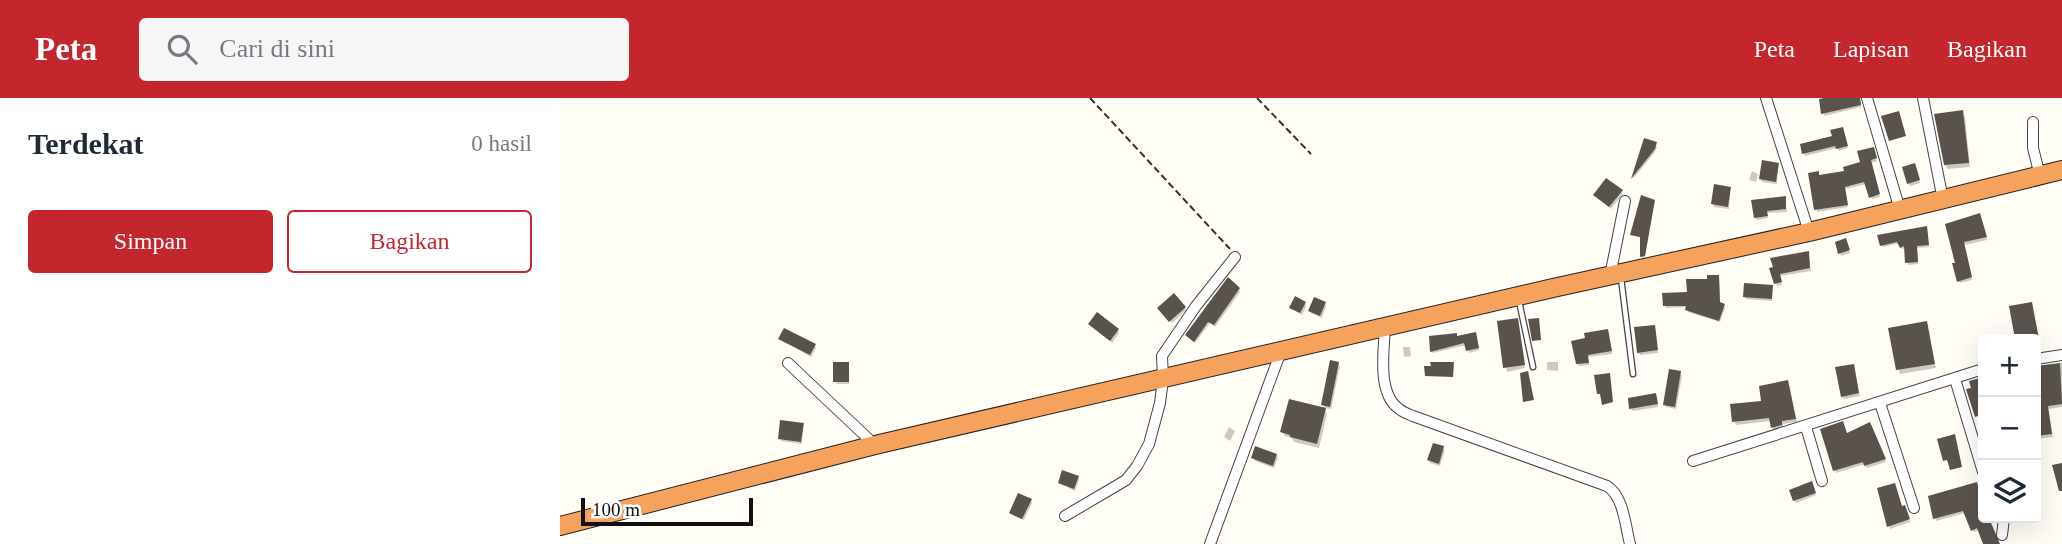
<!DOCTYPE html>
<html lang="id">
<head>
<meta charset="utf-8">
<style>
	:root { --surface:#fff; --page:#f6f6f7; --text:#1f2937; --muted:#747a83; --line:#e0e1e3; --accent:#c4262e }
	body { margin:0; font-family:Georgia,serif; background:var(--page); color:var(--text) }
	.controls { position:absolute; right:21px; bottom:21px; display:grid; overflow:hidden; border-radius:7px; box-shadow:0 7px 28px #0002 }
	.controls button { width:63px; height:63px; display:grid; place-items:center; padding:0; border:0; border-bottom:2px solid var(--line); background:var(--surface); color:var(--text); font:35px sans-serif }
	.scale { position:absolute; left:21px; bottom:18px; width:172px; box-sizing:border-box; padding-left:7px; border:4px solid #111; border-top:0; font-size:19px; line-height:24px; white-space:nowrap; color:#111; -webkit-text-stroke:5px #fff; paint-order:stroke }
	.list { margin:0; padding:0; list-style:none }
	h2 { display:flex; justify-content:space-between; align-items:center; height:91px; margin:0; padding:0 28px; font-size:30px }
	h2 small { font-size:23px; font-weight:400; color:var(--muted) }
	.actions { display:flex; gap:14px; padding:21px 28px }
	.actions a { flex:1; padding:16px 0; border:2px solid var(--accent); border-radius:7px; text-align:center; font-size:24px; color:var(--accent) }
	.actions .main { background:var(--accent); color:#fff }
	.icon { flex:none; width:38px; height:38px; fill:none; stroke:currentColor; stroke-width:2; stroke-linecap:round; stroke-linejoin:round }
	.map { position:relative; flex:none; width:1502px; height:446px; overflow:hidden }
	header { display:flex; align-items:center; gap:42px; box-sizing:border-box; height:98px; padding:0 35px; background:var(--accent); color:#fff }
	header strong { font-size:33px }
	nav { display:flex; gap:38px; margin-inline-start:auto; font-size:24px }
	.search { width:490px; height:63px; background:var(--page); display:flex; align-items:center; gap:18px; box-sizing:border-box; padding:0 24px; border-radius:7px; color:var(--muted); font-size:26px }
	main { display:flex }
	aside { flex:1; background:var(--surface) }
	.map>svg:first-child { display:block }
</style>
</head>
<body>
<header>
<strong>Peta</strong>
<div class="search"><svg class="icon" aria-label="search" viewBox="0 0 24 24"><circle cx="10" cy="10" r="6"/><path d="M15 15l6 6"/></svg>Cari di sini</div>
<nav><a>Peta</a><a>Lapisan</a><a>Bagikan</a></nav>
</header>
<main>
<aside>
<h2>Terdekat<small>0 hasil</small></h2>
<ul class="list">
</ul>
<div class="actions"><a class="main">Simpan</a><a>Bagikan</a></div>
</aside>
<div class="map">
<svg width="1502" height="446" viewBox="0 0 1502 446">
	<rect width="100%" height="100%" fill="#fffdf5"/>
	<g fill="#0003">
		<path d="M 1265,0 L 1300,0 L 1301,9 L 1264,18 L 1261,2 Z"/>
		<path d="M 1402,14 L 1405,19 L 1410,69 L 1388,71 L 1385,67 Z"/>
		<path d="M 1283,33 L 1288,50 L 1279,53 L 1277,50 L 1245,58 L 1244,55 Z"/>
		<path d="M 1085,42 L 1097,49 L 1095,54 L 1073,81 Z"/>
		<path d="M 1314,53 L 1317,63 L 1311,65 L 1320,99 L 1312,101 L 1307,86 L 1285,91 L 1288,109 L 1257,114 L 1260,79 L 1286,75 L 1302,65 Z"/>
		<path d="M 1218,67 L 1217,86 L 1202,84 L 1200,81 Z"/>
		<path d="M 1356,69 L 1360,85 L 1350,88 L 1348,85 Z"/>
		<path d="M 1192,73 L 1198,76 L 1196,84 L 1189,82 Z"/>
		<path d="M 1170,91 L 1169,111 L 1154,109 L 1153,106 Z"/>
		<path d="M 1061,94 L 1063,96 L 1051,111 L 1037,99 Z"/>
		<path d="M 1225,100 L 1227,114 L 1207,115 L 1208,120 L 1197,122 L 1195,119 Z"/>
		<path d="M 1094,103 L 1085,159 L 1082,160 L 1081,140 L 1071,136 Z"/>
		<path d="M 1421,119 L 1427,142 L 1404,147 L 1412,182 L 1400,185 L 1387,127 Z"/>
		<path d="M 1367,132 L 1369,149 L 1357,150 L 1358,166 L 1348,167 L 1346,150 L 1342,151 L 1340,145 L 1323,149 L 1322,147 Z"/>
		<path d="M 1287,145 L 1290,155 L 1281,158 L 1280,155 Z"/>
		<path d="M 1248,155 L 1251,173 L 1220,178 L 1222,187 L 1217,188 L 1211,171 Z"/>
		<path d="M 1159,180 L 1160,206 L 1165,209 L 1160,224 L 1128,214 L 1128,209 L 1106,210 L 1105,208 Z"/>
		<path d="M 1212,189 L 1212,203 L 1186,201 L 1184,199 Z"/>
		<path d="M 679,191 L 680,194 L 655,229 L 650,225 L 635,245 L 629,240 L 627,238 Z"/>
		<path d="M 745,205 L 746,208 L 742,217 L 731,210 Z"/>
		<path d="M 765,205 L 766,208 L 762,220 L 751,215 L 750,213 Z"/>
		<path d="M 1471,206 L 1480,249 L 1476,250 L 1476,241 L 1457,241 L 1451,209 Z"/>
		<path d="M 625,210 L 626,212 L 612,225 L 600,213 Z"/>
		<path d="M 957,221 L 965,270 L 947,274 L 939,225 Z"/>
		<path d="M 1366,225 L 1376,270 L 1340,276 L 1330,231 Z"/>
		<path d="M 530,226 L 558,232 L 559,235 L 552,245 Z"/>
		<path d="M 1095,231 L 1098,255 L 1080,257 L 1078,254 Z"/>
		<path d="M 1048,235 L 1052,256 L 1028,259 L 1029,267 L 1019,268 L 1017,266 Z"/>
		<path d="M 916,238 L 919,252 L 909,255 L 906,247 L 873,255 L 871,253 L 897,240 Z"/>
		<path d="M 220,241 L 255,247 L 256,250 L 251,259 Z"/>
		<path d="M 843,249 L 850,249 L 851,258 L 844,259 Z"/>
		<path d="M 987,264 L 998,264 L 998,273 L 987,272 Z"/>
		<path d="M 778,265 L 780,268 L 771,311 L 764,310 L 763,307 Z"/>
		<path d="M 1502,265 L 1502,309 L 1488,311 L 1493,339 L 1476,341 L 1476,270 Z"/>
		<path d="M 288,266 L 289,286 L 277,286 L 275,283 Z"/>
		<path d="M 1294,270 L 1300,298 L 1284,301 L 1282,298 Z"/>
		<path d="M 1120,275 L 1122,278 L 1116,311 L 1106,309 L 1104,307 Z"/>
		<path d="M 1423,280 L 1423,320 L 1418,321 L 1412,284 Z"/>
		<path d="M 1229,287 L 1237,324 L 1223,326 L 1223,330 L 1214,333 L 1211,323 L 1176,327 L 1174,323 Z"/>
		<path d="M 1097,300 L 1098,309 L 1073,313 L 1071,311 L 1070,301 Z"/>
		<path d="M 765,311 L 767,316 L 759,350 L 734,344 L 732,340 L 725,338 L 722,334 Z"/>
		<path d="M 1310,326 L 1326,364 L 1307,370 L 1305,366 L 1276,375 L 1275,372 L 1286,337 Z"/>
		<path d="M 243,327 L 242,346 L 221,343 L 220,341 Z"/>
		<path d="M 669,329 L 675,333 L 670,343 L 664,339 Z"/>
		<path d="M 883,350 L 885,352 L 880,368 L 870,365 L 869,362 Z"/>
		<path d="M 716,357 L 718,360 L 714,370 L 695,363 L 693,360 Z"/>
		<path d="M 517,379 L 519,382 L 515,393 L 499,385 Z"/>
		<path d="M 1252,388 L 1256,397 L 1236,405 L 1234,402 Z"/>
		<path d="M 1417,388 L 1423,406 L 1423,420 L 1428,420 L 1435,443 L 1419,432 L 1414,434 L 1405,415 L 1376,423 L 1375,420 Z"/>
		<path d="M 1319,391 L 1346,412 L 1350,424 L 1330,431 Z"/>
		<path d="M 471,402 L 472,405 L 464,422 L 452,417 L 451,415 Z"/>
	</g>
	<g fill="#5a524d">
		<path d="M 1264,0 L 1300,0 L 1301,7 L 1261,16 L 1259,1 Z"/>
		<path d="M 1403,12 L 1409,65 L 1384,67 L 1374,16 Z"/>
		<path d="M 1339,13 L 1346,38 L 1329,43 L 1321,18 Z"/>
		<path d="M 1283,29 L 1288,48 L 1276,51 L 1275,48 L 1242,56 L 1240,46 L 1272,38 L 1270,32 Z"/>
		<path d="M 1084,40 L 1097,44 L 1095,51 L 1071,81 Z"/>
		<path d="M 1314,49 L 1317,60 L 1311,62 L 1320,96 L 1309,100 L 1304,84 L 1285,89 L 1288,107 L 1254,112 L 1248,75 L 1259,73 L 1259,77 L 1284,73 L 1283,69 L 1300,64 L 1297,53 Z"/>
		<path d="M 1202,62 L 1219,65 L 1216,84 L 1199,81 Z"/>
		<path d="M 1355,65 L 1360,82 L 1347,86 L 1342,69 Z"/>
		<path d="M 1046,80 L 1063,92 L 1049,109 L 1033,97 Z"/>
		<path d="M 1154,86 L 1171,89 L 1168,109 L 1151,106 Z"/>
		<path d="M 1081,97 L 1095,102 L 1085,158 L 1080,159 L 1080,139 L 1070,137 Z"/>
		<path d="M 1226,98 L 1226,111 L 1207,113 L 1208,118 L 1194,120 L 1191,102 Z"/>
		<path d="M 1420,115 L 1427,139 L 1404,144 L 1412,179 L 1397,184 L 1392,165 L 1395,165 L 1385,126 Z"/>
		<path d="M 1367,128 L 1369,147 L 1357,148 L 1358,164 L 1345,165 L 1344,148 L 1340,150 L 1337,144 L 1320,148 L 1317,137 Z"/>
		<path d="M 1286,140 L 1290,152 L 1278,156 L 1275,144 Z"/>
		<path d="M 1249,153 L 1250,170 L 1220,176 L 1222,184 L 1214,186 L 1209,170 L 1213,169 L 1210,160 Z"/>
		<path d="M 1147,177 L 1159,177 L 1160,204 L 1165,206 L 1159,223 L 1125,212 L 1126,208 L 1103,208 L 1102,195 L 1127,194 L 1126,181 L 1147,181 Z"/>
		<path d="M 668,179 L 680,190 L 654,227 L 648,224 L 634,244 L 625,237 Z"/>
		<path d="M 1184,185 L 1213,187 L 1212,201 L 1183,199 Z"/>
		<path d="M 614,195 L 626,209 L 609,224 L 597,210 Z"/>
		<path d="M 735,198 L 746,204 L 740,215 L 729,210 Z"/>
		<path d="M 754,199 L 766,204 L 760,218 L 748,213 Z"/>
		<path d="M 1472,204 L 1479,241 L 1455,241 L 1449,208 Z"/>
		<path d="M 537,214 L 559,231 L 550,243 L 528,226 Z"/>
		<path d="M 958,220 L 965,267 L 943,270 L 937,223 Z"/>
		<path d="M 979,220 L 981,242 L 972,243 L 968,221 Z"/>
		<path d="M 1367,223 L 1375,266 L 1336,272 L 1328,230 Z"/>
		<path d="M 1095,227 L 1098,252 L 1077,255 L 1074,229 Z"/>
		<path d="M 224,230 L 256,246 L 250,257 L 218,241 Z"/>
		<path d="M 1048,231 L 1052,253 L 1028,257 L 1029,265 L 1016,266 L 1011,243 L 1025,240 L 1024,235 Z"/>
		<path d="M 916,234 L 919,250 L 906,253 L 904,245 L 870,254 L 869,238 L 897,235 L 897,238 Z"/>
		<path d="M 770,262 L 779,264 L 770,309 L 761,307 Z"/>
		<rect x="273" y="264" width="16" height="20"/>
		<path d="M 870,264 L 894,264 L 893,279 L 865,278 L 864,268 L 871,268 Z"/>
		<path d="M 1500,265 L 1502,306 L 1488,308 L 1492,336 L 1476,338 L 1476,268 Z"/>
		<path d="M 1294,266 L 1299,295 L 1281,299 L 1275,269 Z"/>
		<path d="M 1109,271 L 1121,273 L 1115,309 L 1103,307 Z"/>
		<path d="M 968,273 L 974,302 L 963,304 L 960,275 Z"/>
		<path d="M 1050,275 L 1053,304 L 1042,307 L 1040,296 L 1037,296 L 1034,277 Z"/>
		<path d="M 1423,279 L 1423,316 L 1415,319 L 1406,291 L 1411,290 L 1409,283 Z"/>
		<path d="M 1228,282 L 1236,321 L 1222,323 L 1222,327 L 1211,330 L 1209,320 L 1172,324 L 1170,306 L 1201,303 L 1199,288 Z"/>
		<path d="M 1096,295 L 1098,306 L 1069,311 L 1068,300 Z"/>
		<path d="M 729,301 L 766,310 L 757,346 L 730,339 L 730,337 L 720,334 Z"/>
		<path d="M 220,322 L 244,325 L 241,344 L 218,341 Z"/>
		<path d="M 1283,323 L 1287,335 L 1310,324 L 1326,361 L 1304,368 L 1303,364 L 1273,373 L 1260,331 Z"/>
		<path d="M 1395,336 L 1402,369 L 1390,372 L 1387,362 L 1383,363 L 1377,341 Z"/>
		<path d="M 873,345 L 884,348 L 879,366 L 867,362 Z"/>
		<path d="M 695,348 L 717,356 L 713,368 L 691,360 Z"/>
		<path d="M 1502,365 L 1502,393 L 1499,393 L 1492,367 Z"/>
		<path d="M 502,372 L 519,378 L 514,391 L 498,385 Z"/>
		<path d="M 1252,383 L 1256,395 L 1233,403 L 1229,392 Z"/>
		<path d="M 1417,384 L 1423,407 L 1423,420 L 1429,420 L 1440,446 L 1423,446 L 1417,430 L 1411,433 L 1403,413 L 1373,421 L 1368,398 Z"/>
		<path d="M 1335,385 L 1342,408 L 1345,407 L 1350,421 L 1327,429 L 1317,390 Z"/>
		<path d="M 458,395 L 472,401 L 462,421 L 449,415 Z"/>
	</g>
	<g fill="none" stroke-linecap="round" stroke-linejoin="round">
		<defs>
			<g id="lane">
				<path d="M 1061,180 L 1073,276"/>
				<path d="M 959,203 L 973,269"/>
			</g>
			<g id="street">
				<path d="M 1206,0 L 1249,134"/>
				<path d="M 1307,0 L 1340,112"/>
				<path d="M 1363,0 L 1383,102"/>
				<path d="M 1473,24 L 1473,50 L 1480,78"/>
				<path d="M 1050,178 L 1065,103"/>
				<path d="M 825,229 C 824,252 817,294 838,310 C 842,314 848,316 853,318 L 1047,388 C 1064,399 1065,427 1070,446"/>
				<path d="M 1476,261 L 1502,257"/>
				<path d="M 228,265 L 315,347"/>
				<path d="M 1395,281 L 1423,374"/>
				<path d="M 1320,305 L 1354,410"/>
				<path d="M 1246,329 L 1262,383"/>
				<path d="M 1133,363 L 1423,271"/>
				<path d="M 505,418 L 556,388 L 566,382 L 577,368 L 589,346 L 600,305 L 603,281 L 602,258 L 636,208 L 675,159"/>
				<path d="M 1442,437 L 1444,420"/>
				<path d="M 650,446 L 721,253"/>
			</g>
			<path id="highway" d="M 0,428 L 315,347 L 993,190 L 1249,134 L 1502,72"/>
		</defs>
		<use href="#lane" stroke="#444" stroke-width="7"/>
		<use href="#street" stroke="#444" stroke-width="12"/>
		<use href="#highway" stroke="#222" stroke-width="20"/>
		<g stroke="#333" stroke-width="2" stroke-dasharray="7 3.5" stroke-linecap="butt">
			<path d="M 530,0 L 670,151"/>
			<path d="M 697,0 L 751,56"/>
		</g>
		<use href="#lane" stroke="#fff" stroke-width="4.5"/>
		<use href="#street" stroke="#fff" stroke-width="10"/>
		<use href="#highway" stroke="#f5a25d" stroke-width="18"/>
	</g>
</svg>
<div class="controls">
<button>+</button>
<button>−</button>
<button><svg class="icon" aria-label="layers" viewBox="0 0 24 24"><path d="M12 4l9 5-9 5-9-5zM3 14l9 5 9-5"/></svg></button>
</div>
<div class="scale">100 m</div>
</div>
</main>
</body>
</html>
